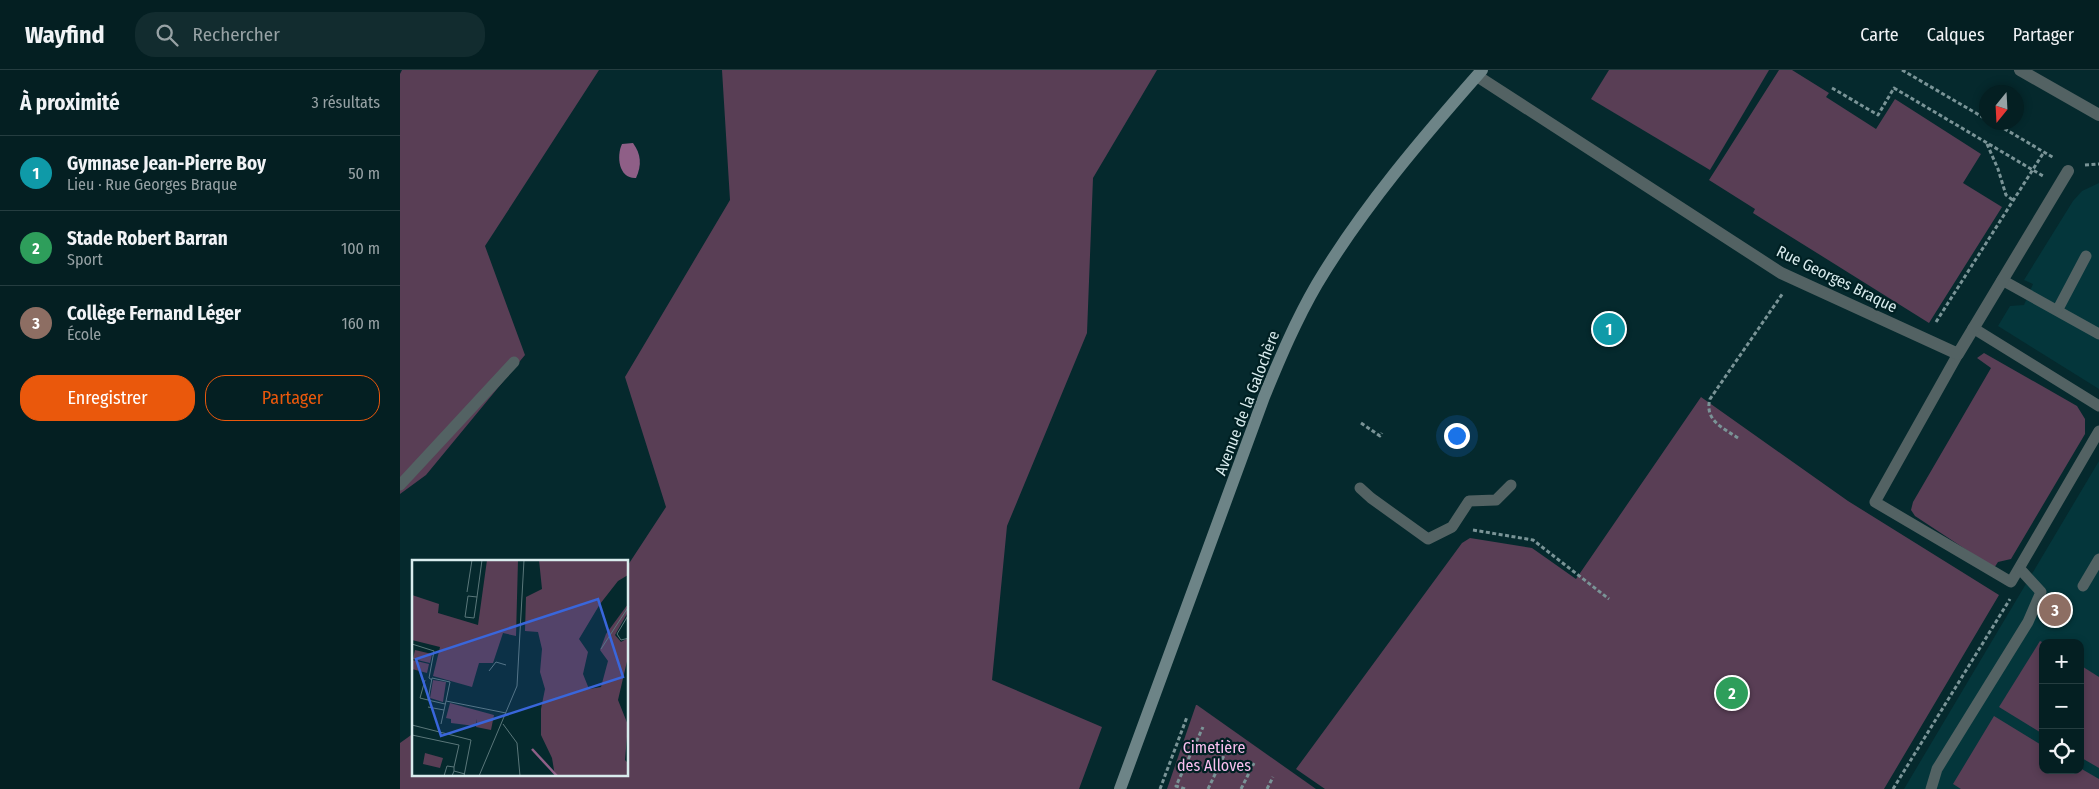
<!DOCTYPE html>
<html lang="fr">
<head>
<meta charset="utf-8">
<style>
	:root { --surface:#041f22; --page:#122c2f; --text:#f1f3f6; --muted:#97a2a5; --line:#253d40; --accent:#ea580c }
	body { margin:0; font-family:"Fira Sans Condensed",sans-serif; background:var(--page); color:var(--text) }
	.controls { position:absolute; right:15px; bottom:15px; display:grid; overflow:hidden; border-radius:10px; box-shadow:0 2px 8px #0003 }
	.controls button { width:45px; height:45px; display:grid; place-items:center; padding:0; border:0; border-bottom:1px solid var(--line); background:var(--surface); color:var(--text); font:25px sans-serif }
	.compass { position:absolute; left:1579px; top:15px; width:45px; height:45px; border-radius:50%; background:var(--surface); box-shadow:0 2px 8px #0003; rotate:198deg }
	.you { position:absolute; left:1056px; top:365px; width:18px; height:18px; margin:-12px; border:4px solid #fff; border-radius:50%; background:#1a73e8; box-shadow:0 0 0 8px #1a73e833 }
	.badge { display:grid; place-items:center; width:32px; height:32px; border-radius:50%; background:var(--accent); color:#fff; font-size:16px; font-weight:700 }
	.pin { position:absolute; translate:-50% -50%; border:2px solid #fff; box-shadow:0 1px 5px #0006 }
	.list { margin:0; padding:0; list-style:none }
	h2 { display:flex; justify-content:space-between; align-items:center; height:65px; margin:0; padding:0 20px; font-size:21px }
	h2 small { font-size:16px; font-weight:400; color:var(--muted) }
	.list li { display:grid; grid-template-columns:32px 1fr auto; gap:15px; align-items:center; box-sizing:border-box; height:75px; padding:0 20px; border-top:1px solid var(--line) }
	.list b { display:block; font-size:19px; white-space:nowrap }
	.list p { margin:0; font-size:16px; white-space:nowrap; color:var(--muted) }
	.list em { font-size:16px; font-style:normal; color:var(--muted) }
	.actions { display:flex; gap:10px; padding:15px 20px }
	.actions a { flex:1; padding:11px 0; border:1px solid var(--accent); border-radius:20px; text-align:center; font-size:18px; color:var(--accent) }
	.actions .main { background:var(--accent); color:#fff }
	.icon { flex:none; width:28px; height:28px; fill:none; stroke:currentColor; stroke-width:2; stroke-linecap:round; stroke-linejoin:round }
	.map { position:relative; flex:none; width:1699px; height:719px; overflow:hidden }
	header { display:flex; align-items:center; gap:30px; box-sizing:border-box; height:70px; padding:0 25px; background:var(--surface); border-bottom:1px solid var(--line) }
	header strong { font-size:24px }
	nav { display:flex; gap:28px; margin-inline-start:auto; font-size:18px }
	.search { width:350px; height:45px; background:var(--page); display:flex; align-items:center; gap:12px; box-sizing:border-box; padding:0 18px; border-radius:20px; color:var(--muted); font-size:19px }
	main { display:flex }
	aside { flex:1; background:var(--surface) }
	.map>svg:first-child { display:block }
</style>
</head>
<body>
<header>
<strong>Wayfind</strong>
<div class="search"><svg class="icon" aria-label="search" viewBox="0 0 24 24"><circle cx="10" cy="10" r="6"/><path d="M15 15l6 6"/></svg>Rechercher</div>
<nav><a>Carte</a><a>Calques</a><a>Partager</a></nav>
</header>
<main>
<aside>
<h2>À proximité<small>3 résultats</small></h2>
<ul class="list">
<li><span class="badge" style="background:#0f9aa8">1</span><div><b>Gymnase Jean-Pierre Boy</b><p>Lieu · Rue Georges Braque</p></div><em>50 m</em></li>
<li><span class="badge" style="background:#2e9e5b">2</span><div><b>Stade Robert Barran</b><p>Sport</p></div><em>100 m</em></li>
<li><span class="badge" style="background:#8d6e63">3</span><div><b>Collège Fernand Léger</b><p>École</p></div><em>160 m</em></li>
</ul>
<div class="actions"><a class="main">Enregistrer</a><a>Partager</a></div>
</aside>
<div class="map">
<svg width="1699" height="719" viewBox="0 0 1699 719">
	<rect width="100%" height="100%" fill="#05292d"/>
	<g fill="#04363b" fill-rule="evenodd">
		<path d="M 1699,113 L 1699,319 L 1598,256 L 1610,236 L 1624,235 L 1633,214 L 1624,210 L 1673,131 L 1682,121 Z"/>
		<path d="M 1699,391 L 1699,719 L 1504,719 L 1630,507 ZM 1643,573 L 1680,573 L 1680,700 L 1643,700 Z"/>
	</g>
	<g fill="#593e55">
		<path d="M 2,0 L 199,0 L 85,176 L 125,285 L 26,405 L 0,424 L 0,4 Z"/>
		<path d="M 322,0 L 757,0 L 693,108 L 687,263 L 607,456 L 592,610 L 702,657 L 679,719 L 0,719 L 0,673 L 14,663 L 14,705 L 228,705 L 228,495 L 266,437 L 225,307 L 330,130 Z"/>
		<path d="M 1209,0 L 1369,0 L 1310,100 L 1191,29 Z"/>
		<path d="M 1379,0 L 1392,0 L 1429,23 L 1426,27 L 1476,59 L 1495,29 L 1581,84 L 1563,113 L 1602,137 L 1529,253 L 1353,143 L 1355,139 L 1309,110 Z"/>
		<path d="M 1584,283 L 1677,336 L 1685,349 L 1685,364 L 1611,489 L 1598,492 L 1594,498 L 1515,446 L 1511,440 L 1513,432 L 1591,298 L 1577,288 Z"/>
		<path d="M 1301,327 L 1448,431 L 1599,525 L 1484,719 L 925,719 L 896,699 L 1062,473 L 1070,468 L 1132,478 L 1176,509 Z"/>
		<path d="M 1640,571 L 1644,573 L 1643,664 L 1599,637 Z"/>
		<path d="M 1680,595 L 1699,607 L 1699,698 L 1680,687 Z"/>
		<path d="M 796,635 L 797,635 L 916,719 L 767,719 Z"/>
		<path d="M 1594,646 L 1643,676 L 1643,700 L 1680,700 L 1680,698 L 1699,709 L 1699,719 L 1561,719 L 1553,714 Z"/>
	</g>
	<path fill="#8f5f87" d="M 233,73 C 241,84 242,95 236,108 C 219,109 216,87 222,74 Z"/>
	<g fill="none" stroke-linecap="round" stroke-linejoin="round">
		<g stroke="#7a9497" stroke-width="3" stroke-dasharray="4 2.5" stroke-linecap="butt">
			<path d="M 1502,0 L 1586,49"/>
			<path d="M 1432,18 L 1478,45 L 1494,18 L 1643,106"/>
			<path d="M 1593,52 L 1654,88"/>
			<path d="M 1587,74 L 1598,99 L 1606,125 L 1614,131"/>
			<path d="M 1685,95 L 1699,94"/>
			<path d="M 1536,252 L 1644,82"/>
			<path d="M 961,353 L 980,366 L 982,363"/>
			<path d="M 1338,368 C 1323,358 1304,350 1310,329 L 1383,223"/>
			<path d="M 1073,460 L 1133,470 L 1209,529"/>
			<path d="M 760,719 L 787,647"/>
			<path d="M 785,719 L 776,716 L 803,657"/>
			<path d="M 808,719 L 829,675"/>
			<path d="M 841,719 L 854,693"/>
			<path d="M 867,719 L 873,707"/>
			<path d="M 1493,719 L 1610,529"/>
		</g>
		<g stroke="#536263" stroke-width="11">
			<path d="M 1602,210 L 1699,264"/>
			<path d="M 1658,239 L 1686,186"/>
			<path d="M 1573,258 L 1699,336"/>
			<path d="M 1558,284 L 1475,432 L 1611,512 L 1699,361"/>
			<path d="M 0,415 L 114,292"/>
			<path d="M 960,418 L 971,428 L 1028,469 L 1052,457 L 1069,431 L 1096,430 L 1111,415"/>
			<path d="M 1683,516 L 1699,489"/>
			<path d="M 1531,719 L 1537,699 L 1628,552 L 1641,522 L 1620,499"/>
		</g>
		<g stroke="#536263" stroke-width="12">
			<path d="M 1620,0 L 1699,45"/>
			<path d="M 1077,6 L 1381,203 L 1558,284 L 1668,101"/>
		</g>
		<path stroke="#6d8487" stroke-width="12" d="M 720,719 L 864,327 C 880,288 896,250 917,214 C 963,137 1023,67 1082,0"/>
	</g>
	<g text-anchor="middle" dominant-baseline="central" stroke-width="4.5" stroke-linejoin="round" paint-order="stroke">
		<g font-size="16" fill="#d9ecee" stroke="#002023">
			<text transform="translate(1437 209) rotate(26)">Rue Georges Braque</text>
			<text transform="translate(847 333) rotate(-69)">Avenue de la Galochère</text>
		</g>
		<g font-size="16" fill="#f9bfef" stroke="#002023">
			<text x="814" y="677">Cimetière<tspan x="814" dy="18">des Alloves</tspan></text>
		</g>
	</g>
	<g transform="translate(12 490)">
		<rect width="216" height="216" fill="#05292d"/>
		<path d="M 75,0 L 106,0 L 104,76 L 91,73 L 81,103 L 67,103 L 60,127 L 21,116 L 28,87 L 0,80 L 0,35 L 27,44 L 26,53 L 66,65 ZM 127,0 L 216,0 L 216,15 L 206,21 L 188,44 L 167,79 L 176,92 L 171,114 L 177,129 L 189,127 L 196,101 L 188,90 L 194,74 L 216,44 L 216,52 L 203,75 L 209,82 L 216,78 L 216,97 L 206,140 L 216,165 L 213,200 L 216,203 L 216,216 L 143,216 L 140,198 L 129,175 L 129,149 L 133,129 L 128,112 L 130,89 L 126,72 L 113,71 L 114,37 L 130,29 ZM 3,90 L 20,94 L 18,103 L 1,99 ZM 0,100 L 17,104 L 15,113 L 0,109 ZM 21,120 L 34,122 L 31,142 L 18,138 ZM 38,143 L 82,155 L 79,170 L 64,167 L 65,159 L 63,166 L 39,163 L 39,159 L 34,158 ZM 13,193 L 31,198 L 28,208 L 11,204 Z" fill="#593e55"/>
		<path fill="none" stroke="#8f5f87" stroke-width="2.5" d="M 120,189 L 145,216"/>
		<path fill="none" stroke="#5a777a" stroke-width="1" d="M 55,32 L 60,0M 65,37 L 56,36 L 53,57 L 62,58 L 65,37 L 70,0M 217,54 L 205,74 L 209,80 L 217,78M 0,84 L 22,91 L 17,118 L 20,120M 189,89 L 217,46M 77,111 L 84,102 L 94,105M 13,120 L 8,138 L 16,140M 34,141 L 94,153M 16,147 L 32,150M 29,164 L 34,141 L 38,122 L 20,118 L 16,140 L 33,144M 91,164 L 105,183 L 108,216M 0,165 L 59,180 L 52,216M 0,175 L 47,185 L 42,207M 32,216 L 35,206 L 42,207 L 42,211M 40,216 L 42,211 L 53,214M 67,216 L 105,126 L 112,0"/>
		<path fill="#3966db" fill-opacity="0.15" stroke="#3966db" stroke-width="2.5" d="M 186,39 L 211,117 L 29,176 L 4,99 Z"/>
		<rect width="216" height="216" fill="none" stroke="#d9ecee" stroke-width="2.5"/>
	</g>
</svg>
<div class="controls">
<button>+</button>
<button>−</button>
<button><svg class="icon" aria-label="locate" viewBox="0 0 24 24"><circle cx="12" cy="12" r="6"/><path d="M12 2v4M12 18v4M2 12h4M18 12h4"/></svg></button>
</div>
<svg class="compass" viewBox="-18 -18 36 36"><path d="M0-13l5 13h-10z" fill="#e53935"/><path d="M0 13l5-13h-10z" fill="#97a2a5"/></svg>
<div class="you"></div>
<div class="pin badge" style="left:1209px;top:259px;background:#0f9aa8">1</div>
<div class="pin badge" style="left:1332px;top:623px;background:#2e9e5b">2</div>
<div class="pin badge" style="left:1655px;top:540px;background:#8d6e63">3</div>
</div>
</main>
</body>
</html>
